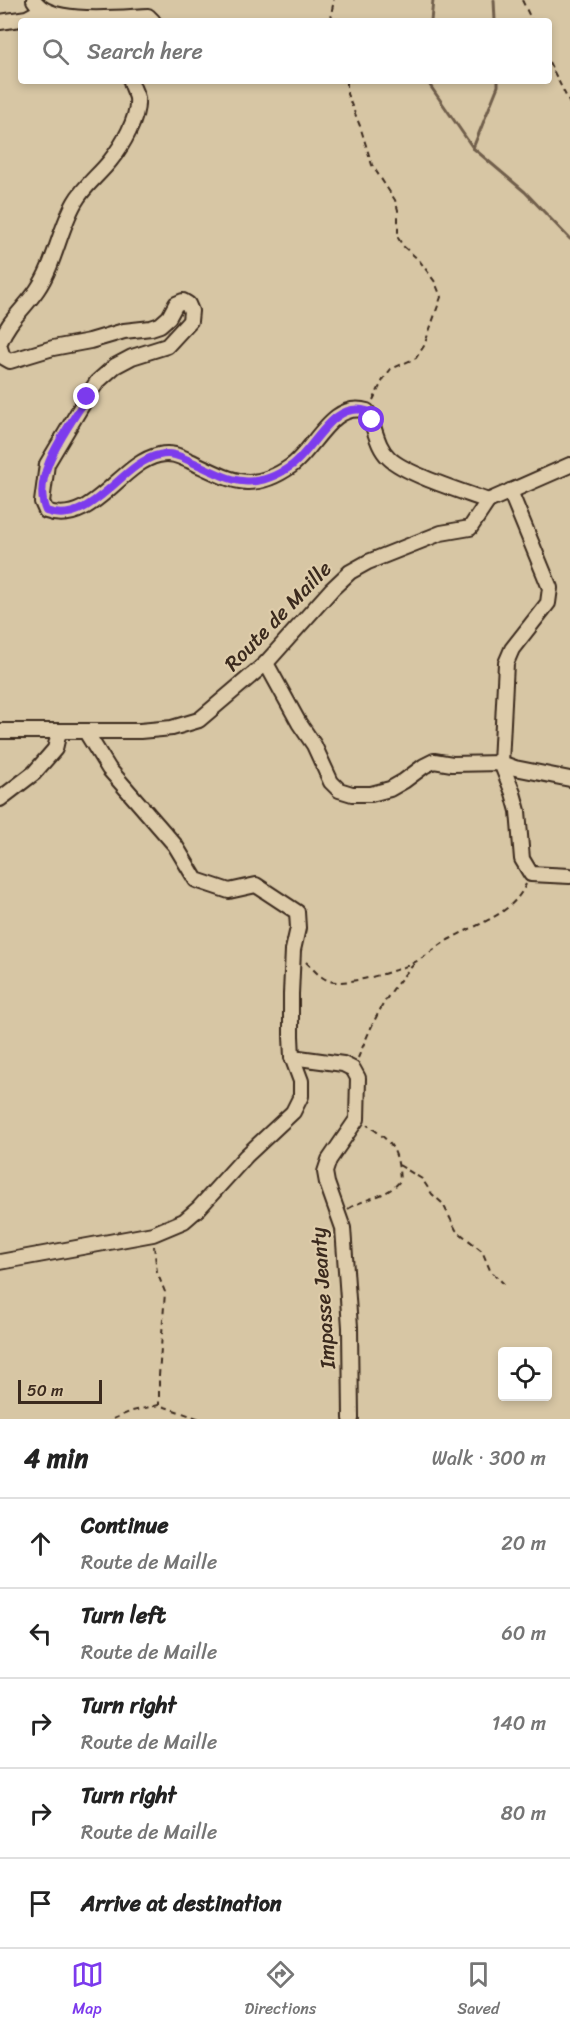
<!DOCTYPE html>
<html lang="en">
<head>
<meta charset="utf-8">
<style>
	:root { --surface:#fff; --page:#f2f2f2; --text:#222; --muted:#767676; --line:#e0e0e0; --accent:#7c3aed }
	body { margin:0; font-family:Sriracha,sans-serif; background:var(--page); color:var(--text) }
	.controls { position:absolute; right:18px; bottom:18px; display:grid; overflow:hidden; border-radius:6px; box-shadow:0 3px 9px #0003 }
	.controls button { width:54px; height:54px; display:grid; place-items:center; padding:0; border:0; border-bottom:2px solid var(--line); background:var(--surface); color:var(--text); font:30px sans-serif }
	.scale { position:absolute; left:18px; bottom:15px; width:84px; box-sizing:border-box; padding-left:6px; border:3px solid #3b2a1e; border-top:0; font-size:16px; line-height:21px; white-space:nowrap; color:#3b2a1e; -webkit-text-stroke:4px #deccaa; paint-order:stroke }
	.stop { position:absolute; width:18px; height:18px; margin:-14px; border:4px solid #7c3aed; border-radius:50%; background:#fff }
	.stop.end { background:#7c3aed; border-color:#fff; box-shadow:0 2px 6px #0008 }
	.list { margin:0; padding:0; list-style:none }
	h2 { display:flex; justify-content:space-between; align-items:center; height:78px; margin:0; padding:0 24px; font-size:26px }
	h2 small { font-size:20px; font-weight:400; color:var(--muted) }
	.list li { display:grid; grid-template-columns:39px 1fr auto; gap:18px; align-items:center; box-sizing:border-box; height:90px; padding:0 24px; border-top:2px solid var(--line) }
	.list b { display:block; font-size:22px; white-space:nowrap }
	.list p { margin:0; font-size:20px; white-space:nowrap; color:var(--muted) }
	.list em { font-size:20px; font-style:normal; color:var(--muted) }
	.icon { flex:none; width:33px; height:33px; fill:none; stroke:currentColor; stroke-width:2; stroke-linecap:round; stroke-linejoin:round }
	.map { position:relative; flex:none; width:570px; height:1419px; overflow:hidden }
	.search { position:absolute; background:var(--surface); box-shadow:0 3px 9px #0003; left:18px; right:18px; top:18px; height:66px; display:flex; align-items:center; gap:15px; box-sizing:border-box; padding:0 21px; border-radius:6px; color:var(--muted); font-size:22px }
	.sheet { height:528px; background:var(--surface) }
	nav { display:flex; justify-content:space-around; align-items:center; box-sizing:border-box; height:84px; border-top:2px solid var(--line); background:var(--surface); font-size:16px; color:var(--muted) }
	nav a { display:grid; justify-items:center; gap:3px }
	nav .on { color:var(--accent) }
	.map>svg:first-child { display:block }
</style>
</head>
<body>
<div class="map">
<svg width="570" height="1419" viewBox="0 0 570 1419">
	<rect width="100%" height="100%" fill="#d7c6a4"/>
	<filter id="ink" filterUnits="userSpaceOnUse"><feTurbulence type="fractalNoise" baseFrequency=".0167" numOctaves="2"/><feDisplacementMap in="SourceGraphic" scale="12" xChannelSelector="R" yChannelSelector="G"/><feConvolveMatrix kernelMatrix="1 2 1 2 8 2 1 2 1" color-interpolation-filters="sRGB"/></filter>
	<g filter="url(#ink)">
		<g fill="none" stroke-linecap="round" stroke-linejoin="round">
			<g stroke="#715f4c" stroke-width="3">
				<path d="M 494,0 L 495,21"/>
				<path d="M 431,21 L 433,0"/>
				<path d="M 427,81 L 473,148 L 525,192 L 570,239"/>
				<path d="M 473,148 L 498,86 L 498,81"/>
			</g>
			<defs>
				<g id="street">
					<path d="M 34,0 C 49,26 122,17 148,16 L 153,21"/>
					<path d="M 0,22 L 27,18 L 42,10"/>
					<path d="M 0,342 C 8,321 24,309 37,290 C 55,264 59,230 75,202 C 84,186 99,175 110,161 C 122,146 139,118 137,98 C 136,93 132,87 131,81"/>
					<path d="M 0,348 L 3,357 L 10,361 L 53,348 L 90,341 L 124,331 L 151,328 L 160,325 L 169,317 L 176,304 L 183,301 L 188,304 L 191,311 L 190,321 L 167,346 L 132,357 L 115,366 L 97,382 L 87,397 L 47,464 L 42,502 L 46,511 C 92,528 120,463 159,455 C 171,452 179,456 190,461 C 229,479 250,495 291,466 C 315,449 332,400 367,411 C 375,426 376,446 389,458 C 405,474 464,492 488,501"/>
					<path d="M 510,491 L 550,588 L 548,603 L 512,649 L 506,663 L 501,763 L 513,793 L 518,811 L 522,859 L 531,874 L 570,876"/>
					<path d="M 488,501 L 570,465"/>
					<path d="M 266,663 L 299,723 L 314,745 L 331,782 L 339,790 L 352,794 L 371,794 L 390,789 L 404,781 L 424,766 L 434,761 L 452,764 L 501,763 L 515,768 L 570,779"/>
					<path d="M 0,731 L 140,731 L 172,728 L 199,720 L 266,663 L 332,589 L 350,572 L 368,562 L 441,533 L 470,528 L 488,501"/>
					<path d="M 0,799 L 34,773 L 55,749 L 59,732"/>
					<path d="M 292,1057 L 343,1064 L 353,1069 L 358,1078 L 357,1119 L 329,1160 L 325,1172 L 327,1183 L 343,1228 L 350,1327 L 351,1419"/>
					<path d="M 0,1262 L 153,1234 L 184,1221 L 199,1208 L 246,1156 L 293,1112 L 301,1096 L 301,1081 L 292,1057 L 291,1036 L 291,994 L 293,950 L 298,928 L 297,912 L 256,885 L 229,891 L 196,880 L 175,845 L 109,769 L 86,732"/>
				</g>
			</defs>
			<use href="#street" stroke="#3b2a1e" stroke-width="18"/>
			<g stroke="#3b2a1e" stroke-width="2" stroke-dasharray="6 4.5" stroke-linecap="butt">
				<path d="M 522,0 L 532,21"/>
				<path d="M 333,21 L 331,15 L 334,0"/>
				<path d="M 549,62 L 570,104"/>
				<path d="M 347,81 L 347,94 L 360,126 L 372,165 L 395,200 L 398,210 L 398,238 L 403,246 L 419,260 L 435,282 L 441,297 L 424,346 L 416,358 L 391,369 L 384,378 L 373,400"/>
				<path d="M 306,962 C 316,972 324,983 339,982 C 360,982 401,970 419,960 C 430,953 439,945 450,939 C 478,923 511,916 526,884"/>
				<path d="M 358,1058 C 375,1017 385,994 417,961"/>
				<path d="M 399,1165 L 422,1179 L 432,1194 L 443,1204 L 456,1230 L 482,1251 L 490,1270 L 504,1284"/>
				<path d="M 348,1209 C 364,1198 388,1197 400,1181 C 398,1150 393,1142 367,1125"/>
				<path d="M 154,1246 L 157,1272 L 165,1292 L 159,1376 L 159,1405"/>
				<path d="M 113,1419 L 132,1411 L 159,1405 L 200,1419"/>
			</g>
			<use href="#street" stroke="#deccaa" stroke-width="14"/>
		</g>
	</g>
	<g fill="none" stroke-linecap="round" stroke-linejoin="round" filter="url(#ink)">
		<path stroke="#7c3aed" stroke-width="8" d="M 87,397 C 69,427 30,475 46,511 C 91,528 121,463 159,455 C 171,452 179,456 190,461 C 229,479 251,494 291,466 C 315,449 332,400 367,411 L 372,420"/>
	</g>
	<g text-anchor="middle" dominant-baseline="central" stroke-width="4.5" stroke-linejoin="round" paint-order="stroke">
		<g font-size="21" fill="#3b2a1e" stroke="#deccaa">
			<text transform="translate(278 616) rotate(-46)">Route de Maille</text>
			<text transform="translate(323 1298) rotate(-94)">Impasse Jeanty</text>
		</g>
	</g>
</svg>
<div class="controls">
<button><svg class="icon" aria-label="locate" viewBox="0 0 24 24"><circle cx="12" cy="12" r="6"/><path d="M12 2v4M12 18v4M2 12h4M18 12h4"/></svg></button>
</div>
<div class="scale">50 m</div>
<div class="stop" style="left:372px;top:420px"></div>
<div class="stop end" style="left:87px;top:397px"></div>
<div class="search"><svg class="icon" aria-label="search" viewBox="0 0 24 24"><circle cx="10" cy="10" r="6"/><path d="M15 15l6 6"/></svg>Search here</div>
</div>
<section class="sheet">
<h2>4 min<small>Walk · 300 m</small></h2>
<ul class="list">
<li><svg class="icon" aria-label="ahead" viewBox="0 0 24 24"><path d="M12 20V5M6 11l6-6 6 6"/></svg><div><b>Continue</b><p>Route de Maille</p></div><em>20 m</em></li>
<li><svg class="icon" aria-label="left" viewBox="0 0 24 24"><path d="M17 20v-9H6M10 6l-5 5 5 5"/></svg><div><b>Turn left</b><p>Route de Maille</p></div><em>60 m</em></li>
<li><svg class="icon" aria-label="right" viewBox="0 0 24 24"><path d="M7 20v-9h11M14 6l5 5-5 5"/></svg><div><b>Turn right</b><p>Route de Maille</p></div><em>140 m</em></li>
<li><svg class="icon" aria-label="right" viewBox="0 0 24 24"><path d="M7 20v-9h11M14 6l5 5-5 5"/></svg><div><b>Turn right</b><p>Route de Maille</p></div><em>80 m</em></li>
<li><svg class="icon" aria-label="arrive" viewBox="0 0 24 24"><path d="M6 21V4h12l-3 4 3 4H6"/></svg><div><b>Arrive at destination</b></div></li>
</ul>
</section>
<nav>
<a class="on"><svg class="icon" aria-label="map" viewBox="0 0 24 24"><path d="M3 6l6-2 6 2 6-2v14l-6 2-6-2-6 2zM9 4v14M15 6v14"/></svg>Map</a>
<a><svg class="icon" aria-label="directions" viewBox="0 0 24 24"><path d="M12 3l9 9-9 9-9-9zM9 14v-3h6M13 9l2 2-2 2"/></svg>Directions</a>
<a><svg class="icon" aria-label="saved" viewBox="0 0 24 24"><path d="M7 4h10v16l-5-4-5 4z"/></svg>Saved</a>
</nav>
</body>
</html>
